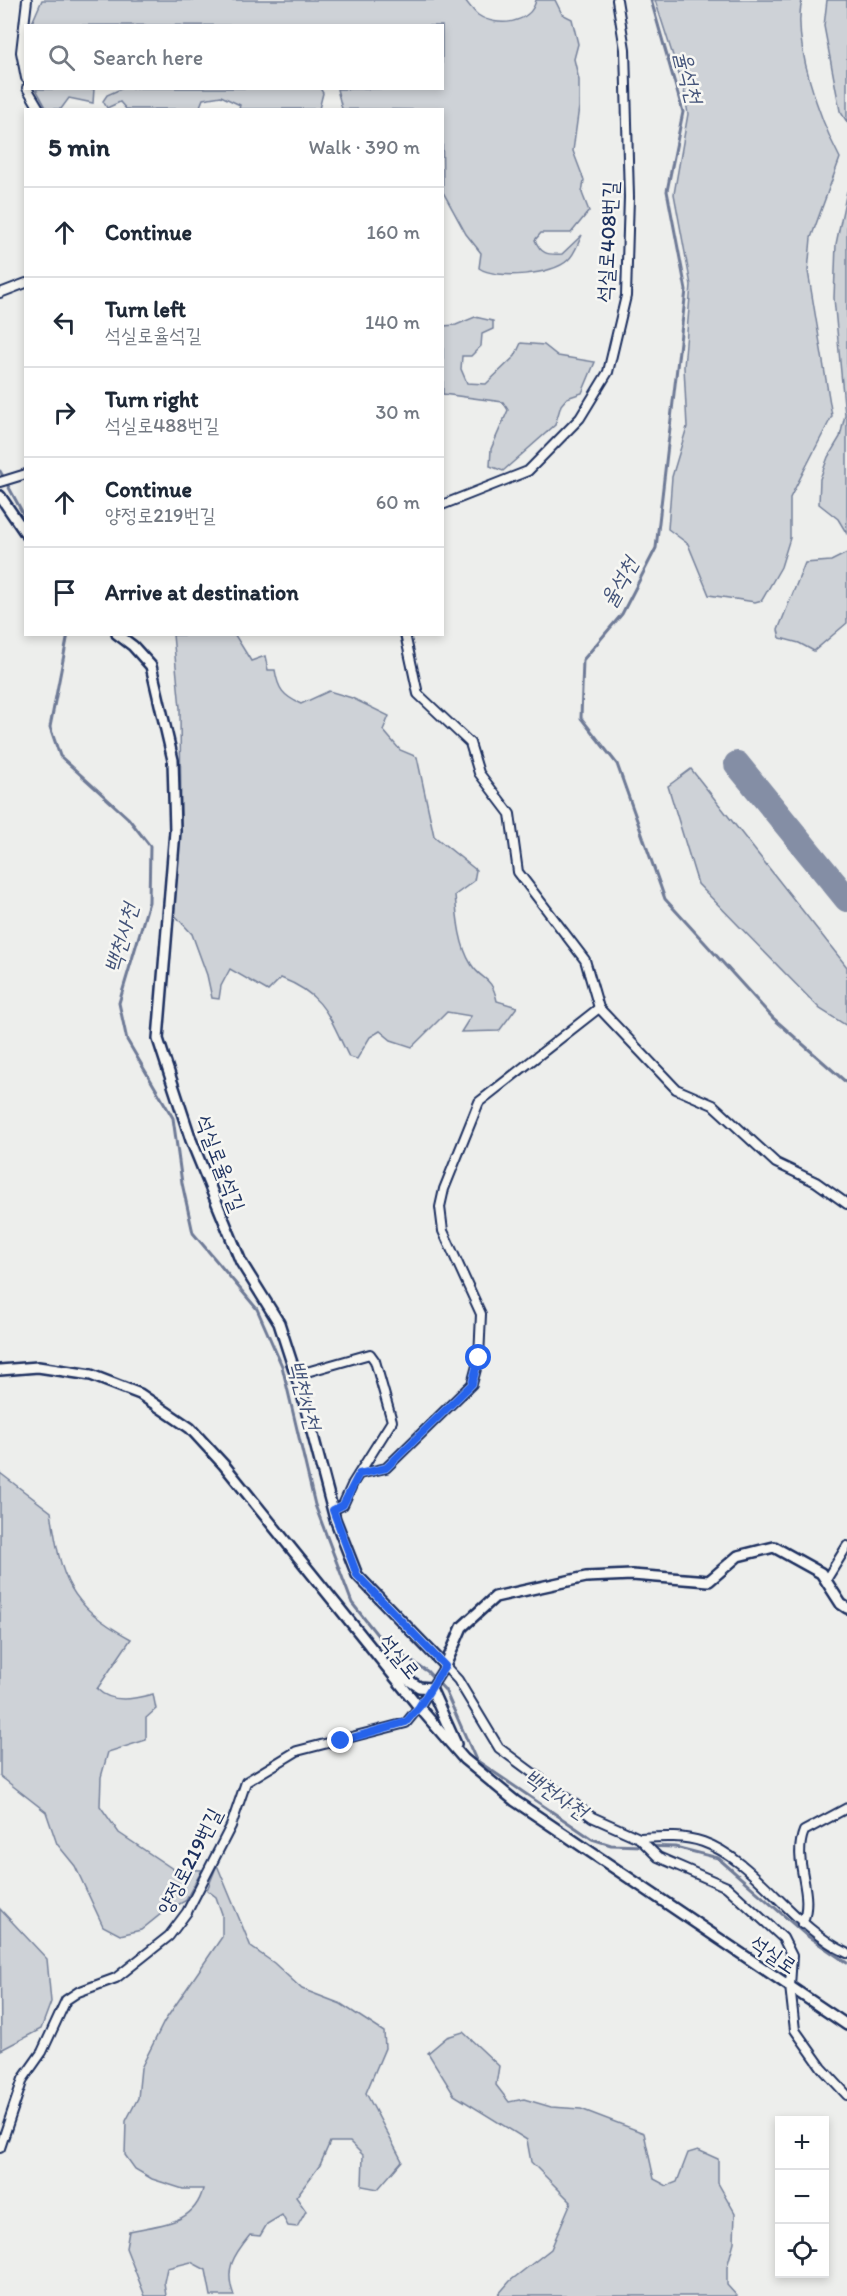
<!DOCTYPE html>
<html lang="en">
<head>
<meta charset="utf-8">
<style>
	:root { --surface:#fff; --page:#f2f2f3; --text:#1f2937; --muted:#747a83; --line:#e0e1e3 }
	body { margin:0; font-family:Itim,"Poor Story",sans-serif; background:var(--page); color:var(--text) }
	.controls { position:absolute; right:18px; bottom:18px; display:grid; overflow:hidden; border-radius:0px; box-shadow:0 3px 9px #0003 }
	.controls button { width:54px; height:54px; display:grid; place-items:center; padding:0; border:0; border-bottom:2px solid var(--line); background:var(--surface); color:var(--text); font:30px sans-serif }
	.stop { position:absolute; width:18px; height:18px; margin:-14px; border:4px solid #2563eb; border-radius:50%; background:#fff }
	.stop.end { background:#2563eb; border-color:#fff; box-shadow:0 2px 6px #0008 }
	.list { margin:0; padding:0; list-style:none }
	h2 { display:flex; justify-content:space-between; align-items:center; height:78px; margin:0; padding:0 24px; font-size:26px }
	h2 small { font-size:20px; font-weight:400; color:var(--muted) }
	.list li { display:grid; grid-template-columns:39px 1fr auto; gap:18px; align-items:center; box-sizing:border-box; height:90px; padding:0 24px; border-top:2px solid var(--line) }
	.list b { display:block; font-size:22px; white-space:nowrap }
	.list p { margin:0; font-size:20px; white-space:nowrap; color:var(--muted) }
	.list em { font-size:20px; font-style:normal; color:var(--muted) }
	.icon { flex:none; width:33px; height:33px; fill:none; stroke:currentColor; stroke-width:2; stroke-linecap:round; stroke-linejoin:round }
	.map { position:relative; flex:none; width:847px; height:2296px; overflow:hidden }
	.search { position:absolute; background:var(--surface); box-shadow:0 3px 9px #0003; left:24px; top:24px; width:420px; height:66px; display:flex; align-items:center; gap:15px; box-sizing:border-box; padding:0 21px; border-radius:0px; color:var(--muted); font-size:22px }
	.panel { position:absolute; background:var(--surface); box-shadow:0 3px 9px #0003; left:24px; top:108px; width:420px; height:528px; border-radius:0px }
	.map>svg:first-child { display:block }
</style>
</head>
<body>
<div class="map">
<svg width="847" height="2296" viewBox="0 0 847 2296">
	<rect width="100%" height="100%" fill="#edeeec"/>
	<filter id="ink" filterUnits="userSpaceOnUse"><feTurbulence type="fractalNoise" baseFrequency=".0167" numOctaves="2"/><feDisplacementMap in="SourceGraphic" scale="12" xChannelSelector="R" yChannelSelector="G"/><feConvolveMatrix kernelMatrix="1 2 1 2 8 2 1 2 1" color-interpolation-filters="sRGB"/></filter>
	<g filter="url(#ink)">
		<g fill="#ced2d7" stroke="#74809a" stroke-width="1.5">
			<path d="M 42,0 L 465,0 C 469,5 473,11 478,15 C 497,28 531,24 536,0 L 555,0 L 562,14 L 572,19 L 578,44 L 574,59 L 579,80 L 579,107 L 573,151 L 584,180 L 582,193 L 589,211 L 571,233 L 541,233 L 535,240 C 541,254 547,255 562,254 L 582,235 C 578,243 575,254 568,260 C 553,275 496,280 479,268 L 481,253 L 466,234 L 443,192 L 442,110 L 342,109 L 337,89 L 442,88 L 442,26 L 31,25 Z"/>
			<path d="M 655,0 L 802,0 C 792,43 820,120 840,158 L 811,238 L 808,271 L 832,416 L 790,498 L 790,538 L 781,567 L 762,600 L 755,602 L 709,595 L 688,544 L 668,529 L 672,477 L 687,427 L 684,367 L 691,285 L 674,194 L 688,114 L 684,90 Z"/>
			<path d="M 827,0 L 847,0 L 847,122 L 840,111 L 824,26 Z"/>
			<path d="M 123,88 L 320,88 L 323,93 L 319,109 L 239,109 L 240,105 L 221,96 L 203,99 L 199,109 L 126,109 L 120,102 L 107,108 L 103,101 L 107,95 Z"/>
			<path d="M 36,89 L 94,89 L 93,103 L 69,98 L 61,109 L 47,109 Z"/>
			<path d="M 847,191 L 847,534 L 838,519 L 819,504 L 820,479 L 828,457 L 840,437 L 845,415 L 834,298 L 836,244 Z"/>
			<path d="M 475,317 L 493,321 L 493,329 L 482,334 L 481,346 L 471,356 L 462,356 L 461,369 L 467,383 L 486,384 L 515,356 L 521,343 L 544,345 L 558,356 L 595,362 L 582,393 L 567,398 L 561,405 L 555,425 L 503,471 L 490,466 L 491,449 L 508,410 L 503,402 L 443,394 L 443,326 L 456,325 Z"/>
			<path d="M 847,553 L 847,623 L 814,651 L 799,643 L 780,638 L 778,630 L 805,563 L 831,561 Z"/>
			<path d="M 173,635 L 235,635 L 251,661 L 265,656 L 268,670 L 275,670 C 278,689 283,696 301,704 L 329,691 L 352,698 L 389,716 L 383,730 L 400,750 L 417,757 L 434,836 L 476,870 L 474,881 L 455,895 C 457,916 459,945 471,964 C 482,982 491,974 497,1001 L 517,1007 L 499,1031 L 461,1032 L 471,1016 L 447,1012 L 412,1047 L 391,1040 L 380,1031 L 370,1037 L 357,1059 L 349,1057 C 329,1017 325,995 281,978 L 268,991 L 230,969 L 221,986 L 219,999 L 212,998 L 207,975 L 192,934 L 171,911 L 181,824 L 180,708 Z"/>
			<path d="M 691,769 L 847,967 L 847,1026 L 820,1009 L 698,884 L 668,786 Z"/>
			<path d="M 0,1473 L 51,1512 C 61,1579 68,1605 131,1639 L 97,1689 C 112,1704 134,1699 153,1694 L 156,1709 L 146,1718 L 146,1740 L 108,1752 L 101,1777 L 100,1806 L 119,1833 L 173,1869 L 202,1870 L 185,1901 L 161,1914 L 141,1930 L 120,1935 L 103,1926 L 75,1866 L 57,1844 L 46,1812 L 0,1776 Z"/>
			<path d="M 217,1865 L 251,1947 L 274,1963 L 302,1989 L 341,2004 L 384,2032 L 385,2048 L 366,2093 L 402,2161 L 378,2189 L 362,2186 L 363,2155 L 350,2142 L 330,2142 L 320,2165 L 296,2197 L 306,2211 L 297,2227 L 288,2226 L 282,2215 L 267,2224 L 260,2236 L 250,2235 C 233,2256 224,2269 234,2296 L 211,2296 L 206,2270 L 191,2262 L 167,2268 L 164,2282 L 166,2296 L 145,2296 L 126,2248 L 129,2231 C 161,2224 194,2225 203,2189 L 183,2189 L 152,2179 L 135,2169 L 125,2155 L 126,2121 L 138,2098 L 141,2068 L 164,2022 L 222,1937 L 222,1914 L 216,1897 L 207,1890 Z"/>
			<path d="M 0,1909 L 47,1959 L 51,2002 L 41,2029 L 1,2050 Z"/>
			<path d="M 463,2032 L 499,2066 L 496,2085 L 509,2102 L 524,2099 L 551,2107 L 581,2109 L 644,2133 L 654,2179 L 667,2186 L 677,2182 L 688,2153 L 698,2150 L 718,2159 L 718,2183 L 735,2213 L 734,2242 L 727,2267 L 727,2285 L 737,2296 L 497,2296 L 510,2281 L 551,2249 L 571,2202 L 531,2162 L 527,2140 L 454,2095 L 428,2053 L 447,2037 Z"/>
		</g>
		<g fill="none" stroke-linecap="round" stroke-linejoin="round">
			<g stroke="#6e7a96" stroke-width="3">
				<path d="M 651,0 L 683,112 L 667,191 L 686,290 L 656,548 L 622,614 L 583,660 L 581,718 L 617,764 L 665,899 L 773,1018 L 847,1083"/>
				<path d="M 0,471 L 26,519"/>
				<path d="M 68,634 L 50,727 L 60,756 L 128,818 L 150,846 L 149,902 L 119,1003 L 127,1040 L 173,1118 L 182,1183 L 193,1233 L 257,1309 L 282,1366 L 315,1505 L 352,1603 L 386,1646 L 427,1671 L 445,1690 L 476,1760 L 592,1839 L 611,1845 L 675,1847 L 718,1858 L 806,1935 L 847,1963"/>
			</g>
			<path stroke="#848ea5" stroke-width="26" d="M 737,764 L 847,899"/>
			<defs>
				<g id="minor">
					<path d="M 26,78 L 21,52 L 27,0"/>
					<path d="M 27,88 L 40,110"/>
					<path d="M 0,293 L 26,283"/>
					<path d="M 0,482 L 26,474"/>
					<path d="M 442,505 L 528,471 L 580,418 L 608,372 L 626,296 L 629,197 L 625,49 L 617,0"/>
					<path d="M 405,634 L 418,694 L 470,743 L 479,773 L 510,814 L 518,872 L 585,960 L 599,1008 L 676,1089 L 713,1105 L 776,1163 L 816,1182 L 847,1204"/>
					<path d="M 296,1375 L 370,1354 L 375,1361 L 392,1421 L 353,1483 L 343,1505 L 333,1510"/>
					<path d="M 359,1474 L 386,1468 L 472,1384 L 479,1358 L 481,1314 L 443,1231 L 440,1207 L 444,1189 L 479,1102 L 599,1008"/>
					<path d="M 826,1580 L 847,1546"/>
					<path d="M 639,1838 C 659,1837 683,1835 703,1842 C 755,1860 792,1927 847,1953"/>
					<path d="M 802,1924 C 816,1893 791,1863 804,1831 L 847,1808"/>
					<path d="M 0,2148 L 23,2079 L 42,2052 L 66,2000 L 78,1992 L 116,1978 L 169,1936 L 187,1912 L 231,1826 L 246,1782 L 297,1751 L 406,1723 L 419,1707 L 445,1666 L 458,1680 L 499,1748 L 592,1817 L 639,1838 L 658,1857 L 727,1887 L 783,1938 L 792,1956 L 790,1986 L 795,2030 L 822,2068 L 847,2095"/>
				</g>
				<g id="tertiary">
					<path d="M 0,496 L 26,534"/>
					<path d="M 117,634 L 133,646 L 151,666 L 173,760 L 175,831 L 158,1039 L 191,1140 L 241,1262 L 279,1323 L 302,1394 L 335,1519 L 357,1575 L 445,1666 L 462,1627 L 495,1597 L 586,1577 L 632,1575 L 709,1581 L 738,1556 L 774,1547 L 821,1573 L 841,1604 L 847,1608"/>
					<path d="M 0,1370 L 38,1367 L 91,1375 L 140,1394 L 190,1428 L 224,1465 L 419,1707 L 464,1759 L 515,1801 L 847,2025"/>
					<path d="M 391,1669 L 419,1687 L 431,1688 L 456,1744"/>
				</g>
			</defs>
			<use href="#minor" stroke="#1b2f5e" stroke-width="12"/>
			<use href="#tertiary" stroke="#1b2f5e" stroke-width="14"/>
			<use href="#minor" stroke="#f6f6f2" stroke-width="8"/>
			<use href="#tertiary" stroke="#f6f6f2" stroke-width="9"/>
		</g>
	</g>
	<g fill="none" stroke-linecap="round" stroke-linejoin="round" filter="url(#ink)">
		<path stroke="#2563eb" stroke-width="8" d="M 341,1741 L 406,1722 L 419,1707 L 445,1666 L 357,1575 L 333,1510 L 343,1505 L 359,1474 L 386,1468 L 472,1384 L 479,1358"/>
	</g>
	<g text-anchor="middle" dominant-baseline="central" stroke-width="5" stroke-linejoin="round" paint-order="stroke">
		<g font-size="21" fill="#1b2f5e" stroke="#f6f6f2">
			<text transform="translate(607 242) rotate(-87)">석실로408번길</text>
			<text transform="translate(221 1163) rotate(69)">석실로율석길</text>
			<text transform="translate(400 1656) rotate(51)">석실로</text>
			<text transform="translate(189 1861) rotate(-63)">양정로219번길</text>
			<text transform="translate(774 1954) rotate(34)">석실로</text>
		</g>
		<g font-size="22" font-style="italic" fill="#44547a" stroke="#f6f6f2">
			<text transform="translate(689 77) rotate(76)">율석천</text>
			<text transform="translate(619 582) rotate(-61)">율석천</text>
			<text transform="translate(121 938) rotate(-74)">백천사천</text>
			<text transform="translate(305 1395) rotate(75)">백천사천</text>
			<text transform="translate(556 1794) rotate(34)">백천사천</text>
		</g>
	</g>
</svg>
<div class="controls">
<button>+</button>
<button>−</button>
<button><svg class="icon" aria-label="locate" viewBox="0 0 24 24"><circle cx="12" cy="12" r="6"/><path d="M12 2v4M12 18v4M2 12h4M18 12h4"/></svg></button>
</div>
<div class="stop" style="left:479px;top:1358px"></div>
<div class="stop end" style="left:341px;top:1741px"></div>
<div class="search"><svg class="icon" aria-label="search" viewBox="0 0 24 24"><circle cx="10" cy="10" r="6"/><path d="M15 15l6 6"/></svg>Search here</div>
<section class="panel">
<h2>5 min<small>Walk · 390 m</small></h2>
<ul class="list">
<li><svg class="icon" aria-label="ahead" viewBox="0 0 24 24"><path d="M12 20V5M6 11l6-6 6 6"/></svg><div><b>Continue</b></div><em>160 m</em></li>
<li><svg class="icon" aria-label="left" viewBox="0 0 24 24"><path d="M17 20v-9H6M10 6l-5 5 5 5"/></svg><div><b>Turn left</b><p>석실로율석길</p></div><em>140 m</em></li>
<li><svg class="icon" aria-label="right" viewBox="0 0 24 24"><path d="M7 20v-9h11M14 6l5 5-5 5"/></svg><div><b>Turn right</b><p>석실로488번길</p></div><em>30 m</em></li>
<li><svg class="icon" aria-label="ahead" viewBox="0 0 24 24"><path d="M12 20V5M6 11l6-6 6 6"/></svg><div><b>Continue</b><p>양정로219번길</p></div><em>60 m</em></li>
<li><svg class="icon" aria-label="arrive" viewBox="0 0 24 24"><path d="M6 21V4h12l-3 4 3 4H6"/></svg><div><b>Arrive at destination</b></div></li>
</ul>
</section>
</div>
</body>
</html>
